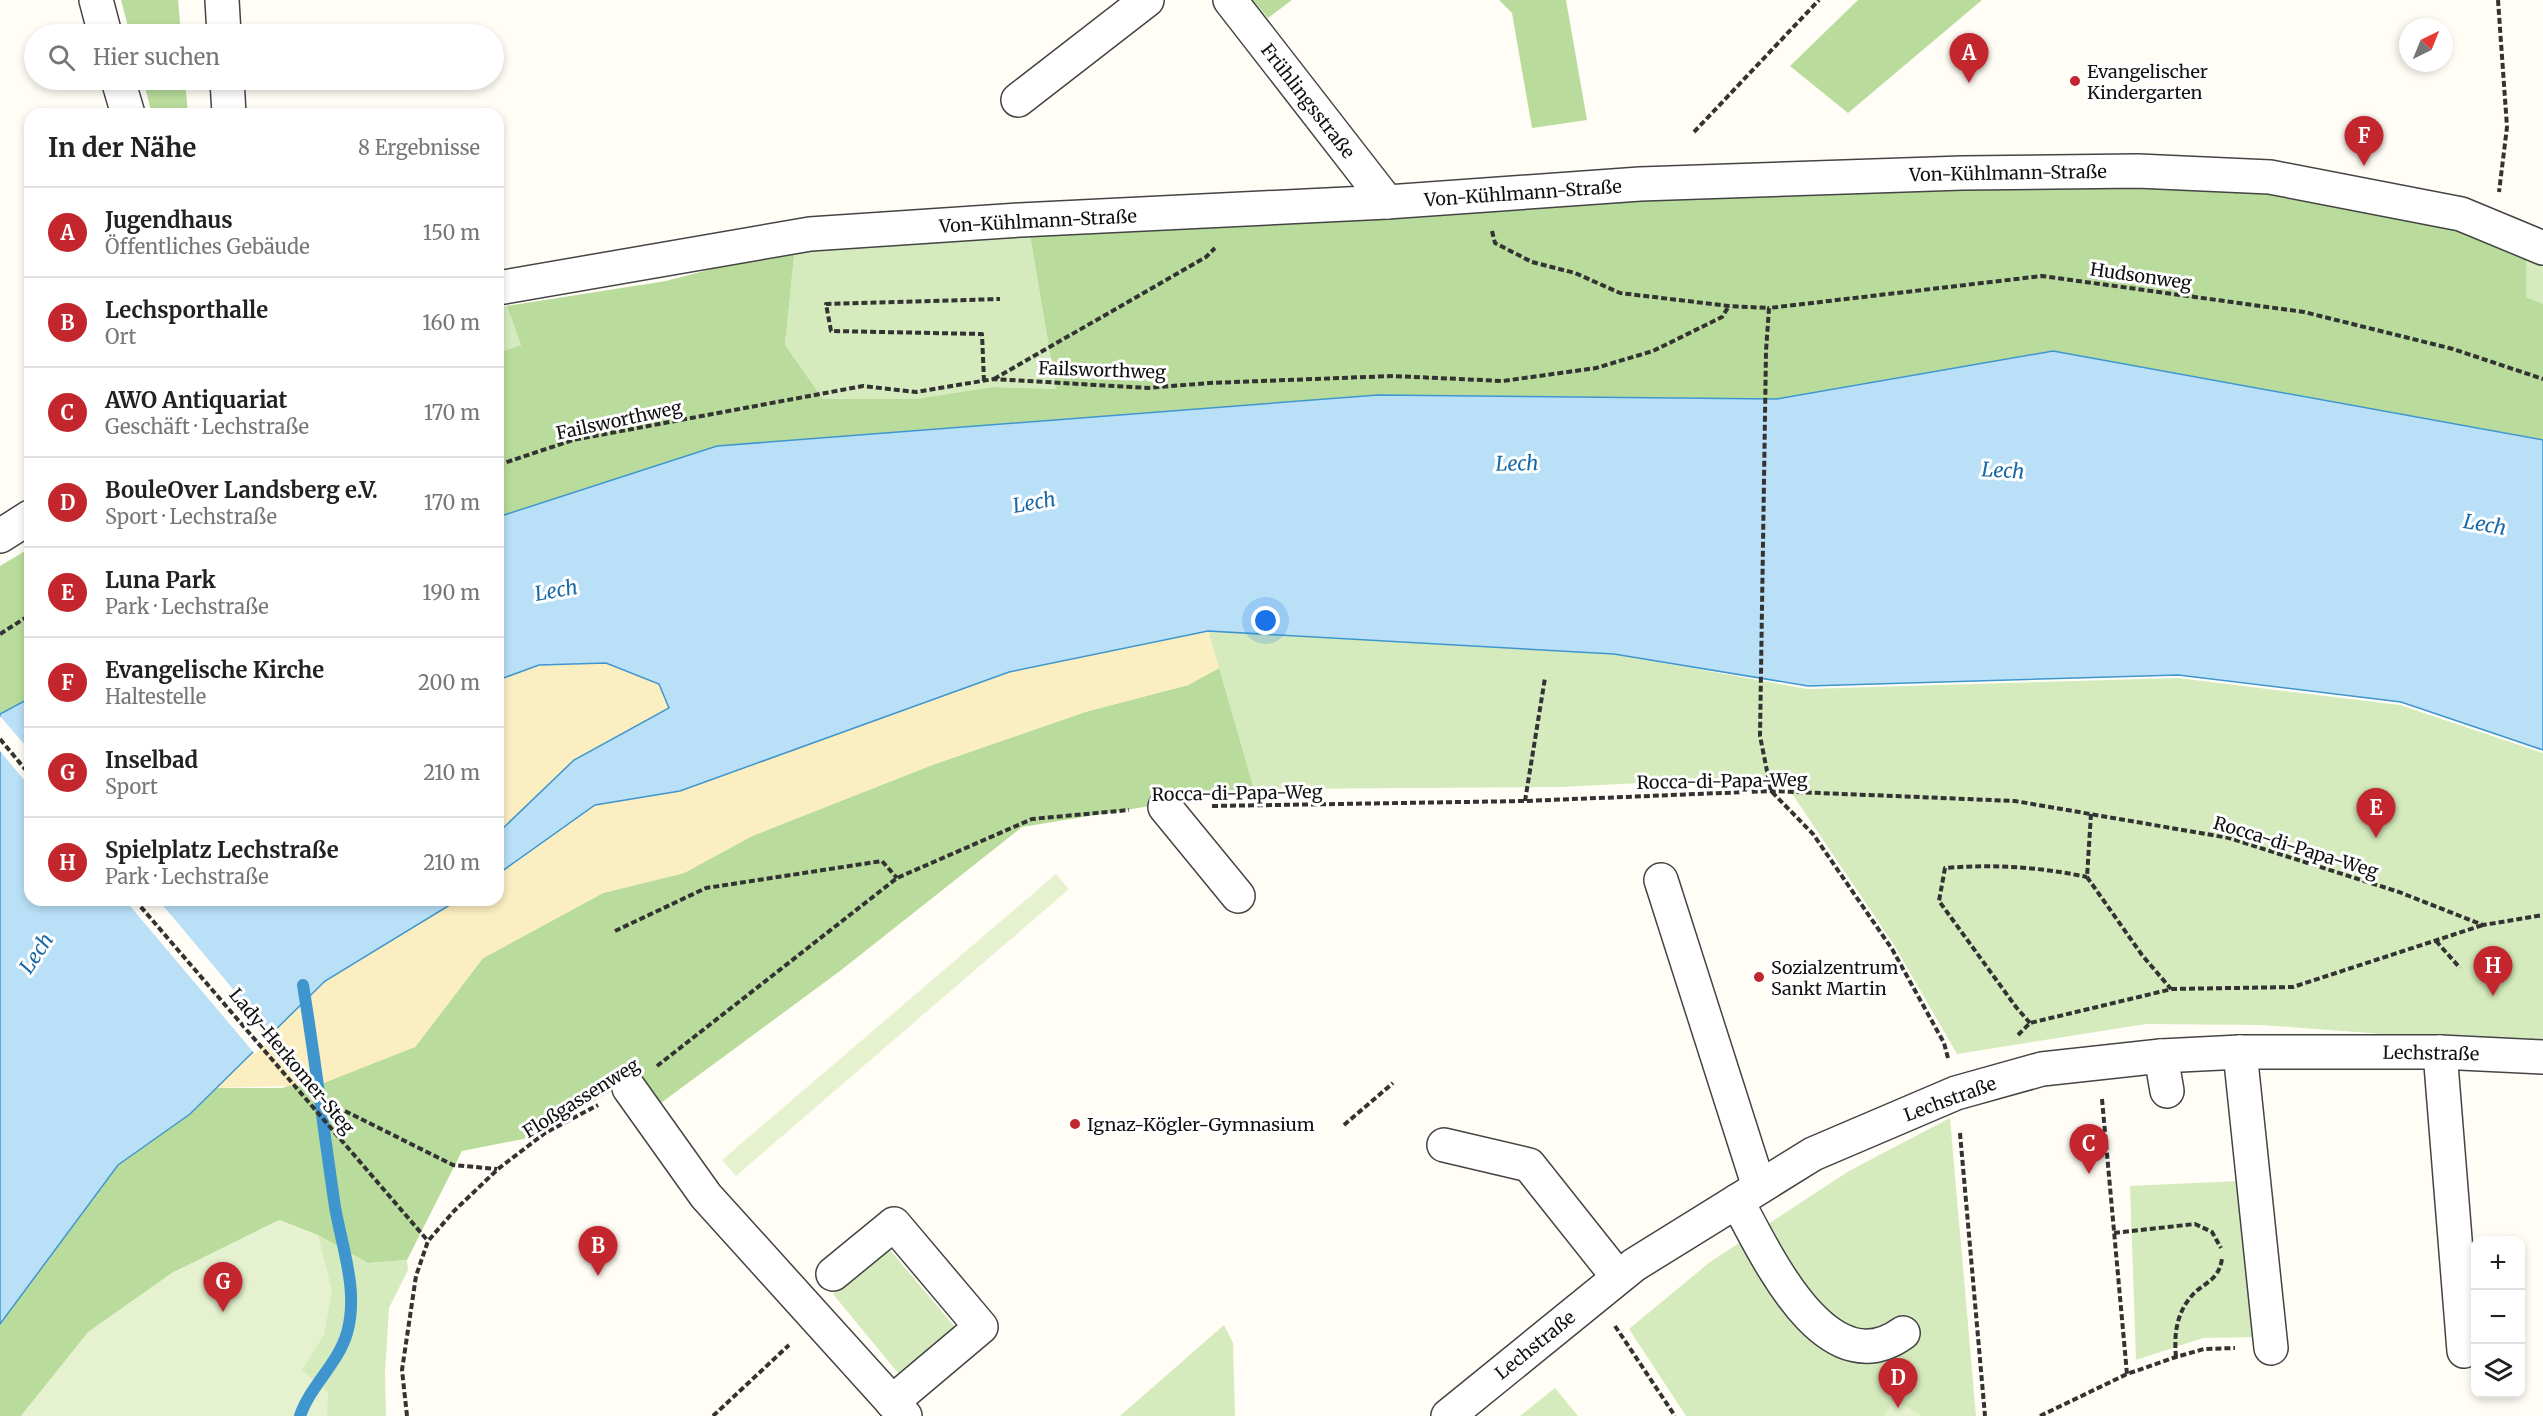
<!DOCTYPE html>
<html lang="de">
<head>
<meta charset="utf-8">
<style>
	:root { --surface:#fff; --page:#f6f6f6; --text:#222; --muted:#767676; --line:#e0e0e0; --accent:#c4262e }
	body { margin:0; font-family:Merriweather,serif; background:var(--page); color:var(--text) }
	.controls { position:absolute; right:18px; bottom:18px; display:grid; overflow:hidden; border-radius:12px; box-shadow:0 3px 9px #0003 }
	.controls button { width:54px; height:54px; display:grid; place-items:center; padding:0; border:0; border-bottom:2px solid var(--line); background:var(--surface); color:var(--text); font:30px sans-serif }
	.compass { position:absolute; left:2399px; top:18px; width:54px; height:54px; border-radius:50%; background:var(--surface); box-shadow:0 3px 9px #0003; rotate:43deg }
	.you { position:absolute; left:1266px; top:621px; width:21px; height:21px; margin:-15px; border:4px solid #fff; border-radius:50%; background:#1a73e8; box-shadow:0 0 0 9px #1a73e833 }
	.badge { display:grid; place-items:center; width:39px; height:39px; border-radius:50%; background:var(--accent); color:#fff; font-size:20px; font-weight:700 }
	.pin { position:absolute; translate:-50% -50px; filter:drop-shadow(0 2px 3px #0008) }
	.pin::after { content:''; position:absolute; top:32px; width:21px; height:18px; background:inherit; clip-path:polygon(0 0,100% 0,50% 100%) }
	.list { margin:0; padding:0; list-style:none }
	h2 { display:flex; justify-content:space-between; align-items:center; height:78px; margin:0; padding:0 24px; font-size:26px }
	h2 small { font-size:20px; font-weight:400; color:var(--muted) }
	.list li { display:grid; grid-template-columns:39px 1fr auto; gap:18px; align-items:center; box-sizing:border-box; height:90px; padding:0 24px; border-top:2px solid var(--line) }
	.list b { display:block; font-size:22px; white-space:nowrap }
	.list p { margin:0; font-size:20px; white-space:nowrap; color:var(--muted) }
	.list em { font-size:20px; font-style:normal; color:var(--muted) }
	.icon { flex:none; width:33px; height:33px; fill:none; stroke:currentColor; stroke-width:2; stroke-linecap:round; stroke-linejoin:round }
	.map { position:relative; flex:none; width:2543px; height:1416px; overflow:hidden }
	.search { position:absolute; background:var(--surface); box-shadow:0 3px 9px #0003; left:24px; top:24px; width:480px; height:66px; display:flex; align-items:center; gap:15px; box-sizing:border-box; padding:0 21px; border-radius:33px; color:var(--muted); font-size:22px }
	.panel { position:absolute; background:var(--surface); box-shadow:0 3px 9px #0003; left:24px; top:108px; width:480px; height:798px; border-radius:18px }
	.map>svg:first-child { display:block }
</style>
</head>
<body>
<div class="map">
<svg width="2543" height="1416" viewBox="0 0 2543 1416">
	<rect width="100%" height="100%" fill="#fffdf5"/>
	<g fill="#d5ebbd">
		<path d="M 1030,235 L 1056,389 L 992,387 L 916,399 L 823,399 L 785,345 L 795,247 Z"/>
		<path d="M 2526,250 L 2543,258 L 2543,304 L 2526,297 Z"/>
		<path d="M 507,306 L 521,345 L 498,353 L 498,309 Z"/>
		<path d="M 1208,631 L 1614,654 L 1807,689 L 2178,678 L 2400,705 L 2543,753 L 2543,1046 L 2261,1025 L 2146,1024 L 1957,1054 L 1894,945 L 1780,776 L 1561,787 L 1254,789 Z"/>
		<path d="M 1950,1118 L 1976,1416 L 1686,1416 L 1629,1329 L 1710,1262 L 1849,1171 Z"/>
		<path d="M 2239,1181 L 2258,1337 L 2203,1338 L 2136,1360 L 2130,1186 Z"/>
		<path d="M 279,1220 L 318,1235 L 368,1263 L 407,1260 L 408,1270 L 389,1308 L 385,1372 L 386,1416 L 21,1416 L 172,1273 Z"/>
		<path d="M 889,1249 L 955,1327 L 898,1373 L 833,1294 Z"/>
		<path d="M 1224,1325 L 1233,1343 L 1235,1416 L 1120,1416 Z"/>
		<path d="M 1555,1388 L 1578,1416 L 1520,1416 Z"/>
	</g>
	<g fill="#b9dc9c">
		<path d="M 121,0 L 178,0 L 181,34 L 130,34 Z"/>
		<path d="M 1253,0 L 1292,0 L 1268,18 Z"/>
		<path d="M 1499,0 L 1566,0 L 1587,120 L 1532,128 L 1512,13 Z"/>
		<path d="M 1858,0 L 1982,0 L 1848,113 L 1790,66 Z"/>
		<path d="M 143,80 L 185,80 L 188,114 L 152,114 Z"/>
		<path d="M 2126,184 L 2260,193 L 2379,206 L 2526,250 L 2526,297 L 2543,304 L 2543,440 L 2053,351 L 1777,399 L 1378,395 L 717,446 L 498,517 L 498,353 L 521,345 L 507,306 L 666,281 L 795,247 L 785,345 L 823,399 L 916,399 L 992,387 L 1056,389 L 1030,235 L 1640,198 Z"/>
		<path d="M 30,548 L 30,698 L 0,714 L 0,566 Z"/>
		<path d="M 1219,668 L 1254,789 L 1022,827 L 840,971 L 654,1108 L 633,1078 L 533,1137 L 462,1151 L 407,1260 L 368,1263 L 318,1235 L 279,1220 L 172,1273 L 89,1332 L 21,1416 L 0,1416 L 0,1324 L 118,1165 L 190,1114 L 217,1088 L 282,1088 L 415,1047 L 483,958 L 603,893 L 684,873 L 752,836 L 932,765 L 1085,712 L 1188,685 Z"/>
	</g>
	<g fill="#fbeec1">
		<path d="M 1208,631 L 1219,668 L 1188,685 L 1085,712 L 932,765 L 752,836 L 684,873 L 603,893 L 483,958 L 415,1047 L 319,1085 L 217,1088 L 325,981 L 458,900 L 498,900 L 498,874 L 595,805 L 680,791 L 1009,672 Z"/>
		<path d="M 606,663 L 660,684 L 669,708 L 574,760 L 498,833 L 498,680 L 539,665 Z"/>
	</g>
	<g fill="#e6f2cf">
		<path d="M 1056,874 L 1069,889 L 736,1176 L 722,1160 Z"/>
		<path d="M 279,1220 L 318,1235 L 332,1291 L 324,1335 L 302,1370 L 328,1392 L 327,1416 L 21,1416 L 88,1332 L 172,1273 Z"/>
		<path d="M 1894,1400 L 1922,1416 L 1884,1416 Z"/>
	</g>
	<g fill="#b9e0f7" stroke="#3f96cf" stroke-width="1.5">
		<path d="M 2053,351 L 2543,440 L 2543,750 L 2401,702 L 2178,675 L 1808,686 L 1614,654 L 1208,631 L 1009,672 L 680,791 L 595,805 L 498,874 L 498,833 L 574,760 L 669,708 L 659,684 L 606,663 L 539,665 L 498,680 L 498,517 L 717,446 L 1378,395 L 1777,399 Z"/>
		<path d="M 30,698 L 30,900 L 309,900 L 317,903 L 327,900 L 458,900 L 325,981 L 190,1114 L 118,1165 L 0,1324 L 0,714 Z"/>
	</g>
	<g fill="#fffdf5">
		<path d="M 0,716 L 30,751 L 30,787 L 0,751 Z"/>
		<path d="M 125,900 L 158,900 L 177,922 L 273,1037 L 255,1054 Z"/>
	</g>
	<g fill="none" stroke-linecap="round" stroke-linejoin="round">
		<path stroke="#3f96cf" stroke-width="12" d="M 300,1416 C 310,1386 338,1364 347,1333 C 359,1291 342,1248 335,1207 C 324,1133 315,1058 303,985"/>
		<defs>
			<g id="minor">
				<path d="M 96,0 L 105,34"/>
				<path d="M 222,0 L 224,34"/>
				<path d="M 1230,0 L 1387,202"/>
				<path d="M 118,80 L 128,114"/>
				<path d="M 227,80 L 229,114"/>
				<path d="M 1018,100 L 1147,0"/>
				<path d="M 498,288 L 810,234 L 1020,220 L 1387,202 L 1640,184 L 1962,173 L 2138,171 L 2270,177 L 2461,214 L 2543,248"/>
				<path d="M 0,536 L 30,517"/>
				<path d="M 1165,807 L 1238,896"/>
				<path d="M 1661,880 L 1759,1187"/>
				<path d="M 2240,1052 L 2271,1348"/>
				<path d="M 2440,1052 L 2464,1351"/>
				<path d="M 2161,1056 L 2167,1091"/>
				<path d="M 629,1088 L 706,1196 L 905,1416"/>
				<path d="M 1444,1145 L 1529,1165 L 1618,1277"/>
				<path d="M 1737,1201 C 1765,1252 1826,1389 1903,1333"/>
				<path d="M 833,1274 L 894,1224 L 981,1327 L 892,1402"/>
				<path d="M 1448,1416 L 1634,1265 L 1813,1154 L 1956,1093 L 2042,1069 L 2161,1056 L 2240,1052 L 2440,1052 L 2543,1057"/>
			</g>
		</defs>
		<use href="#minor" stroke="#444" stroke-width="36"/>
		<g stroke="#333" stroke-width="4" stroke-dasharray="6 3" stroke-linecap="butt">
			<path d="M 2498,0 L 2507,127 L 2499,192"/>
			<path d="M 1694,132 L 1819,0"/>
			<path d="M 1492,231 L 1495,243 L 1532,262 L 1575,273 L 1620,293 L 1729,306 L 1769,308"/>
			<path d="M 994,379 L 1206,257 L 1215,248"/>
			<path d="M 984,381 L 982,334 L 831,331 L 826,304 L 1000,299"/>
			<path d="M 498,465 L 573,440 L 863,386 L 916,392 L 994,379 L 1148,388 L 1209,383 L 1393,376 L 1503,381 L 1596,368 L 1653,351 L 1722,317 L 1729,306"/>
			<path d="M 0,634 L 30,615"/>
			<path d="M 0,739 L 30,775"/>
			<path d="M 1525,801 L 1545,678"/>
			<path d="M 1212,806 L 1525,801 L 1771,791 L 2015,801 L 2229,838 L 2399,892 L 2483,925 L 2543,915"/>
			<path d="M 2091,814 L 2087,877 L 2142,955 L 2171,989"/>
			<path d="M 135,900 L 428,1241"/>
			<path d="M 615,931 L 706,888 L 882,861 L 897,878"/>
			<path d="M 2436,941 L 2460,968"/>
			<path d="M 2030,1023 L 2016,1007 L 1939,901 L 1945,868 C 1994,864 2039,867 2087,877"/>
			<path d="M 2018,1035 L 2030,1023 L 2172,989 L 2293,987 L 2483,925"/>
			<path d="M 1948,1058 L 1944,1043 L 1892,949 L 1813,834 L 1771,791 L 1760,736 L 1766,351 L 1769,308 L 2042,276 L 2304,312 L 2453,349 L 2543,379"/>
			<path d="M 657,1066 L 897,878 L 1032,819 L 1129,810"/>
			<path d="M 2102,1099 L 2127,1374"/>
			<path d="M 345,1111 L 453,1165 L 497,1169"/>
			<path d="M 1344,1125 L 1393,1083"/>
			<path d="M 1960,1133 L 1985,1416"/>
			<path d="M 2114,1233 L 2195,1224 L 2212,1232 L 2221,1248"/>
			<path d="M 1615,1326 L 1675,1416"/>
			<path d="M 2176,1357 C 2174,1336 2176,1315 2190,1298 C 2202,1282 2218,1283 2222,1259"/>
			<path d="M 407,1416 L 402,1370 L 416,1276 L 428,1241 L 454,1211 L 498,1169 L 545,1133 L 598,1105"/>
			<path d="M 713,1416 L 789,1345"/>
			<path d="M 2040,1416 L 2127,1374 L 2176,1357 L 2204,1349 L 2235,1348"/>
		</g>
		<use href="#minor" stroke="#fff" stroke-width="33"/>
	</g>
	<g fill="#c4262e" stroke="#fff" stroke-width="2">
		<circle cx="2075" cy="81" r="6"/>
		<circle cx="1759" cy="977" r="6"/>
		<circle cx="1075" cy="1124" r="6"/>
	</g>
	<g text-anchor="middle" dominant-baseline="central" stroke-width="6" stroke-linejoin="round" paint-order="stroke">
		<g font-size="18" fill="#111" stroke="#fff" text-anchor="start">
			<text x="2087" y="71">Evangelischer<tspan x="2087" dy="21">Kindergarten</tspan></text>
			<text x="1771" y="967">Sozialzentrum<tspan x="1771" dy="21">Sankt Martin</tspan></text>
			<text x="1087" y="1124">Ignaz-Kögler-Gymnasium</text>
		</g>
		<g font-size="18" fill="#111" stroke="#fff">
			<text transform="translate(1308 101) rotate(52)">Frühlingsstraße</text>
			<text transform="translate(2008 173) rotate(-1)">Von-Kühlmann-Straße</text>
			<text transform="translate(1523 193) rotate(-4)">Von-Kühlmann-Straße</text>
			<text transform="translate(1038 221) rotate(-3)">Von-Kühlmann-Straße</text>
			<text transform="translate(2141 276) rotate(8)">Hudsonweg</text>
			<text transform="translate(1102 370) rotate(2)">Failsworthweg</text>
			<text transform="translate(619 420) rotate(-12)">Failsworthweg</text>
			<text transform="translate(1722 781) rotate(-1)">Rocca-di-Papa-Weg</text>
			<text transform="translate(1237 793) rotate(-1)">Rocca-di-Papa-Weg</text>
			<text transform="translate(2296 847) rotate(17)">Rocca-di-Papa-Weg</text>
			<text transform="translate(2431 1053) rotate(1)">Lechstraße</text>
			<text transform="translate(292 1061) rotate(50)">Lady-Herkomer-Steg</text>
			<text transform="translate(581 1098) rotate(-32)">Floßgassenweg</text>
			<text transform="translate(1950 1099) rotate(-20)">Lechstraße</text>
			<text transform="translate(1535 1345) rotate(-39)">Lechstraße</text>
		</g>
		<g font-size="20" font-style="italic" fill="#1768a6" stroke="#fff">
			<text transform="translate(1517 463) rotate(-1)">Lech</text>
			<text transform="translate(2003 470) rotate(3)">Lech</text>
			<text transform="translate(1034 502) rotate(-10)">Lech</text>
			<text transform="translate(2485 524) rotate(10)">Lech</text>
			<text transform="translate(556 590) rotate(-10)">Lech</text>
			<text transform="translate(36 953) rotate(-56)">Lech</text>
		</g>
	</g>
</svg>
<div class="controls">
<button>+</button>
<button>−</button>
<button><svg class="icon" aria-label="layers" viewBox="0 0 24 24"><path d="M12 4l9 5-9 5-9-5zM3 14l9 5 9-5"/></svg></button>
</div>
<svg class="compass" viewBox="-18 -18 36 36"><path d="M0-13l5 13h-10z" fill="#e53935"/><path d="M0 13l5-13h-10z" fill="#767676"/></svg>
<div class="you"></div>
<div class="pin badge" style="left:1969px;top:83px">A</div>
<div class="pin badge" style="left:598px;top:1276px">B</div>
<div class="pin badge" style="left:2089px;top:1174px">C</div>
<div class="pin badge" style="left:1898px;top:1408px">D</div>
<div class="pin badge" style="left:2376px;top:838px">E</div>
<div class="pin badge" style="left:2364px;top:166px">F</div>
<div class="pin badge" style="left:223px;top:1312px">G</div>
<div class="pin badge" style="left:2493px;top:996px">H</div>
<div class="search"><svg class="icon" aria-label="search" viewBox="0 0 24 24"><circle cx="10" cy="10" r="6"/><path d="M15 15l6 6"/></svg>Hier suchen</div>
<section class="panel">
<h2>In der Nähe<small>8 Ergebnisse</small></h2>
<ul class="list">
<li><span class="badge">A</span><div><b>Jugendhaus</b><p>Öffentliches Gebäude</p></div><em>150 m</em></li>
<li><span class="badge">B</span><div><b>Lechsporthalle</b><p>Ort</p></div><em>160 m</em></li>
<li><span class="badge">C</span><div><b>AWO Antiquariat</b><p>Geschäft · Lechstraße</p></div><em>170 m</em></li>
<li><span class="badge">D</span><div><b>BouleOver Landsberg e.V.</b><p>Sport · Lechstraße</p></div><em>170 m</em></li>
<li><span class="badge">E</span><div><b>Luna Park</b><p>Park · Lechstraße</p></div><em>190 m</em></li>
<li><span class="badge">F</span><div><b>Evangelische Kirche</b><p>Haltestelle</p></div><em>200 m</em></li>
<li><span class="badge">G</span><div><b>Inselbad</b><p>Sport</p></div><em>210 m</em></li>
<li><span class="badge">H</span><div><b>Spielplatz Lechstraße</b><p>Park · Lechstraße</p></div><em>210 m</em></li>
</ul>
</section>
</div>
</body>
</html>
